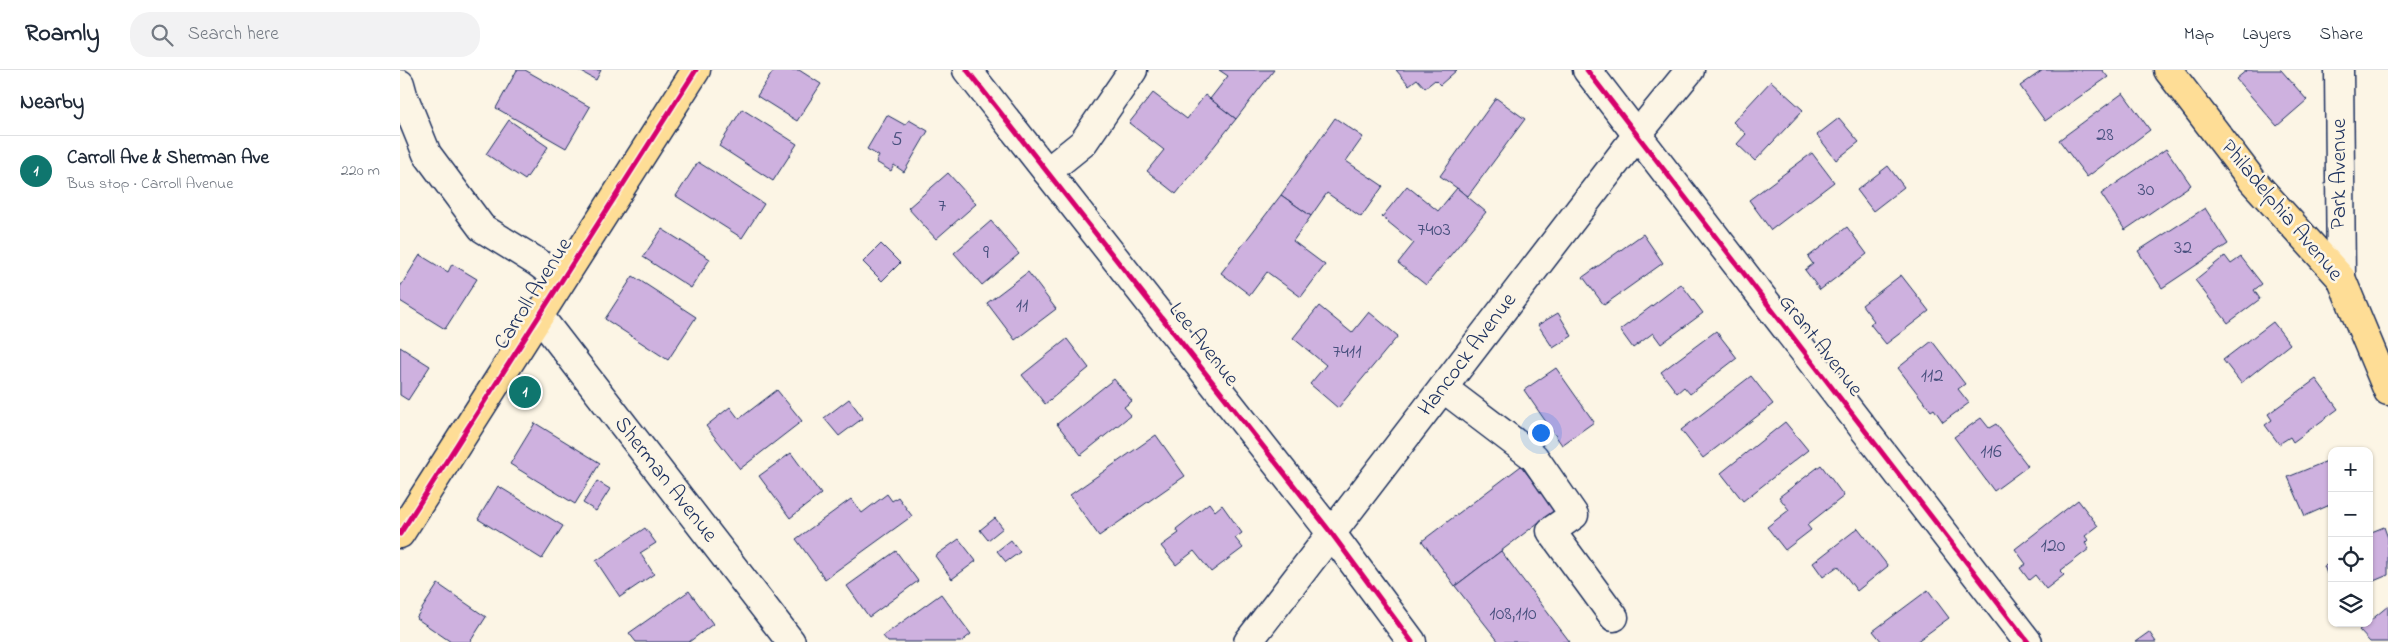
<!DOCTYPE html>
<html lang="en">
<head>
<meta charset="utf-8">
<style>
	:root { --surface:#fff; --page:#f2f2f3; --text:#1f2937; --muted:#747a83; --line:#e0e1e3; --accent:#0f766e }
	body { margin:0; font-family:"Indie Flower",sans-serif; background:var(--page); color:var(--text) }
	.controls { position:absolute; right:15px; bottom:15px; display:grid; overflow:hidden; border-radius:10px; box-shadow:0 1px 4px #0004 }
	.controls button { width:45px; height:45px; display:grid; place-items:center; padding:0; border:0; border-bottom:1px solid var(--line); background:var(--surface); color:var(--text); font:25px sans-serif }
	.you { position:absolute; left:1140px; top:362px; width:18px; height:18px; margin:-12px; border:4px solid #fff; border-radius:50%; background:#1a73e8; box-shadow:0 0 0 8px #1a73e833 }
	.badge { display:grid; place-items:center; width:32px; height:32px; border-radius:50%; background:var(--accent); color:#fff; font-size:16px; font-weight:700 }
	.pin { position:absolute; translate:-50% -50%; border:2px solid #fff; box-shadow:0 1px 5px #0006 }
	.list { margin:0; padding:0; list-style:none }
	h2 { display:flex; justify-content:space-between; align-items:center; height:65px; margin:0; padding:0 20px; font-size:21px }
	h2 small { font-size:16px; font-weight:400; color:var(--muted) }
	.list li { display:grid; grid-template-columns:32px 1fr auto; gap:15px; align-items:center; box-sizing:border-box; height:70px; padding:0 20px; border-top:1px solid var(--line) }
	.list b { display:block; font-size:19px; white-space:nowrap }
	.list p { margin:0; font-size:16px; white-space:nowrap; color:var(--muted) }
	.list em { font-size:16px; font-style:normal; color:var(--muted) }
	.icon { flex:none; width:28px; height:28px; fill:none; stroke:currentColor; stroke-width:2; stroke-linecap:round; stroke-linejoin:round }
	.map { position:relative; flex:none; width:1988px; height:572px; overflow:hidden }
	header { display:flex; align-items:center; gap:30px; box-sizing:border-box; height:70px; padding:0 25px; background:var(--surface); border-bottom:1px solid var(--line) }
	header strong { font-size:24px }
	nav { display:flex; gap:28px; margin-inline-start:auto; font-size:18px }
	.search { width:350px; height:45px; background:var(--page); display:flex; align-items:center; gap:12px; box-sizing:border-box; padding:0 18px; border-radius:20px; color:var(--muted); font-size:19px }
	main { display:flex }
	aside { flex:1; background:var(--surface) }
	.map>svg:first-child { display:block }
</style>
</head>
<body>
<header>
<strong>Roamly</strong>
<div class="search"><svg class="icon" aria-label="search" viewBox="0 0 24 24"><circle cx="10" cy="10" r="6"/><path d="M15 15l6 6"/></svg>Search here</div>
<nav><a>Map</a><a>Layers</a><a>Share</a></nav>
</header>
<main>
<aside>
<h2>Nearby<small></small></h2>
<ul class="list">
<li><span class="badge">1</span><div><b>Carroll Ave &amp; Sherman Ave</b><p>Bus stop · Carroll Avenue</p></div><em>220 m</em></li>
</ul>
</aside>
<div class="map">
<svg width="1988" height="572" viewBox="0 0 1988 572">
	<rect width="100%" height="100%" fill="#fcf5e5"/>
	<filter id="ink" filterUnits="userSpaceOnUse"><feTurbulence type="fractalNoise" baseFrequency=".02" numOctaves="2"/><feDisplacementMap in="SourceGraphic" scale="10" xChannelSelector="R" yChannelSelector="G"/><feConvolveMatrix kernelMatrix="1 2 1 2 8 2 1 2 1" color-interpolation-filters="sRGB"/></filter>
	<g filter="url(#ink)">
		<g fill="#ceb1df" stroke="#1b2f5e">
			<path d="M 117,0 L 125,0 L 190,37 L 166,78 L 96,38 Z"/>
			<path d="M 178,0 L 201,0 L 196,10 Z"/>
			<path d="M 374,0 L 399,0 L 421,14 L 397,51 L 357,26 Z"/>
			<path d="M 819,0 L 874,0 L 836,49 L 810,29 L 828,6 Z"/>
			<path d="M 996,0 L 1057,0 L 1040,15 L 1035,10 L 1025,18 L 1017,9 L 1009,15 Z"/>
			<path d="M 1643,0 L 1702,0 L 1708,7 L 1645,51 L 1620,16 Z"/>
			<path d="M 1847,0 L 1881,0 L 1907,30 L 1877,56 L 1836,9 Z"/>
			<path d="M 1371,11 L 1403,40 L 1355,91 L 1337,74 L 1346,64 L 1333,52 Z"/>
			<path d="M 753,23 L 787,49 L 805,25 L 836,49 L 776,124 L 747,101 L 764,80 L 729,53 Z"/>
			<path d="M 1723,23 L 1750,60 L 1687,107 L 1659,70 Z"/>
			<path d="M 1096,28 L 1125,49 L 1068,126 L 1040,106 Z"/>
			<path d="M 342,39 L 397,74 L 373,111 L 319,76 Z"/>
			<path d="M 487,45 L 505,55 L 509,50 L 528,61 L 504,102 L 494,95 L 491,101 L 476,92 L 479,86 L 467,79 Z"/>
			<path d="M 935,48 L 963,67 L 946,91 L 983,116 L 961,147 L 927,123 L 911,146 L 881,125 Z"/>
			<path d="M 1439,48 L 1459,72 L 1436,90 L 1417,65 Z"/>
			<path d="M 109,50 L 148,77 L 125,110 L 86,84 Z"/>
			<path d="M 1766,79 L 1791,115 L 1725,160 L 1701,124 Z"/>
			<path d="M 1412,83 L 1434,112 L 1371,160 L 1349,130 Z"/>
			<path d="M 298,92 L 364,134 L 342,168 L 276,126 Z"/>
			<path d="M 1488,96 L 1504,117 L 1473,141 L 1457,120 Z"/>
			<path d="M 548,103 L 576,134 L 536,169 L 508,138 Z"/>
			<path d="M 1007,116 L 1038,141 L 1057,118 L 1086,142 L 1026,215 L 998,193 L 1014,173 L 982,147 Z"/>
			<path d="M 881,125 L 911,146 L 893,171 L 925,195 L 901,227 L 867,202 L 850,225 L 821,203 Z"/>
			<path d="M 1805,138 L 1828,174 L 1762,218 L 1738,181 Z"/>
			<path d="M 591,151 L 619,184 L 582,215 L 554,183 Z"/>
			<path d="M 1447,157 L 1467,184 L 1420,220 L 1405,200 L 1413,194 L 1408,187 Z"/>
			<path d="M 262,159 L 310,189 L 291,218 L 243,187 Z"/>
			<path d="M 1243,164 L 1263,193 L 1204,235 L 1183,207 Z"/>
			<path d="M 481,174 L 500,193 L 482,211 L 463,192 Z"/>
			<path d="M 20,185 L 48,202 L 52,194 L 77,209 L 45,259 L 0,231 L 0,217 Z"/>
			<path d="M 1825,186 L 1831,194 L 1841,187 L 1862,214 L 1854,220 L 1860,229 L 1828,253 L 1795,210 Z"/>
			<path d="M 628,202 L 656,239 L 615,270 L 587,233 Z"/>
			<path d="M 1501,205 L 1529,241 L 1486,274 L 1470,254 L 1474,251 L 1462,235 Z"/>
			<path d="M 233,206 L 296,247 L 268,290 L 205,249 Z"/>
			<path d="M 1281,214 L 1303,243 L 1261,274 L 1253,263 L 1233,278 L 1220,260 Z"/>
			<path d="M 919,236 L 952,263 L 969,242 L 998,266 L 938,338 L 910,314 L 926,295 L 893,268 Z"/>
			<path d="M 1158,243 L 1172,266 L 1153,278 L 1138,255 Z"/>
			<path d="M 1873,252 L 1890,274 L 1841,313 L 1823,290 Z"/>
			<path d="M 1316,261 L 1337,288 L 1290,324 L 1284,317 L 1277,323 L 1261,302 Z"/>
			<path d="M 667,269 L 689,298 L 645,334 L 622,305 Z"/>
			<path d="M 1532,271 L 1565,314 L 1558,319 L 1569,333 L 1543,352 L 1534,339 L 1531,341 L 1498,298 Z"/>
			<path d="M 0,277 L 30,296 L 8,330 L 0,325 Z"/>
			<path d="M 1156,298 L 1194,352 L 1162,375 L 1124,320 Z"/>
			<path d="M 1351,306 L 1373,334 L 1303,388 L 1281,360 Z"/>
			<path d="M 714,309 L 732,331 L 724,337 L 731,345 L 681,385 L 657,354 Z"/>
			<path d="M 1916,309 L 1938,339 L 1893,372 L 1890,367 L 1879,374 L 1865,355 L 1872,350 L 1868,344 Z"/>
			<path d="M 377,320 L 402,351 L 340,399 L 306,356 L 330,337 L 339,349 Z"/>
			<path d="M 449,329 L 463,348 L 439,366 L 424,348 Z"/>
			<path d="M 1581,348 L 1589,358 L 1596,354 L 1628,396 L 1594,421 L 1554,367 Z"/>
			<path d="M 1385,352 L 1408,380 L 1343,431 L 1321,403 Z"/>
			<path d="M 135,353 L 200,393 L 175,434 L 110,394 Z"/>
			<path d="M 756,365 L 785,406 L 699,466 L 670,425 Z"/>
			<path d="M 391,383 L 421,424 L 390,448 L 359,406 Z"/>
			<path d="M 1932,389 L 1932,434 L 1905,446 L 1888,407 Z"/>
			<path d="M 1421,395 L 1444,426 L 1407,455 L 1411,460 L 1385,480 L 1367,457 L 1389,440 L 1379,427 Z"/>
			<path d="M 1121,396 L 1155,440 L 1055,516 L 1022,471 Z"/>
			<path d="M 197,411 L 210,419 L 196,441 L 183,433 Z"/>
			<path d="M 98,416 L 163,456 L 142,489 L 78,449 Z"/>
			<path d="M 487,424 L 492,431 L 498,427 L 512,446 L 425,509 L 396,469 L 451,429 L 462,443 Z"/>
			<path d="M 1678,430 L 1698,456 L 1685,466 L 1688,470 L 1685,473 L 1689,479 L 1660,501 L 1664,505 L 1646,519 L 1635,505 L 1629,510 L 1620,498 L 1626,494 L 1615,479 Z"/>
			<path d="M 809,433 L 815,441 L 822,435 L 842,463 L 835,468 L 843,478 L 811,502 L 794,481 L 776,495 L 761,476 L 779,463 L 776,459 Z"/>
			<path d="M 595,448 L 603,458 L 588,470 L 580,460 Z"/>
			<path d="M 1984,457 L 1988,468 L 1988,505 L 1969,513 L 1969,463 Z"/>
			<path d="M 245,458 L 256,473 L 240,483 L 254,504 L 220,527 L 196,491 Z"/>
			<path d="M 1458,458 L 1488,496 L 1457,521 L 1438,496 L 1423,507 L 1413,493 Z"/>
			<path d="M 559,469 L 576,491 L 552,509 L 535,486 Z"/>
			<path d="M 611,470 L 620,482 L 606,492 L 597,481 Z"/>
			<path d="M 496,481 L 518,511 L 469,547 L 447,516 Z"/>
			<path d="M 1101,481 L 1170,572 L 1099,572 L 1055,516 Z"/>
			<path d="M 1932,493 L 1932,516 L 1924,496 Z"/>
			<path d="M 38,514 L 86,547 L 70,572 L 51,572 L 16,548 Z"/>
			<path d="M 1528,520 L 1549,548 L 1516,572 L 1482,572 L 1473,561 Z"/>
			<path d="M 289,521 L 313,554 L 289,572 L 236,572 L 229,563 Z"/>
			<path d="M 541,524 L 571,564 L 561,572 L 488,572 L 483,566 Z"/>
			<path d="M 1988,536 L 1988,572 L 1970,572 L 1959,560 Z"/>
			<path d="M 1749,562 L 1756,572 L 1735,572 Z"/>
		</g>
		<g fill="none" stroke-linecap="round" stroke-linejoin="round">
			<defs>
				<g id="minor">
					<path d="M 567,0 L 932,464 L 1012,572"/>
					<path d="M 1187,0 L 1628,572"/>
					<path d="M 1939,0 L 1941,208"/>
					<path d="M 0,14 L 3,25 L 27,84 L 82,158 L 137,192 L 161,210"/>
					<path d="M 647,102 L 683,73 L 733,0"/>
					<path d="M 140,247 L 391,572"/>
					<path d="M 1043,318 L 1134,387 L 1174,445 L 1151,461 L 1214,547"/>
					<path d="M 848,572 L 1237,65 L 1290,0"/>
				</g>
				<g id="major">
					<path d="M 1768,0 L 1852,110 L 1941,208 L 1988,321"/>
					<path d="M 0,464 L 296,0"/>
				</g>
			</defs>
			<use href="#minor" stroke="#1b2f5e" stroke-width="31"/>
			<use href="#major" stroke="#1b2f5e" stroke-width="31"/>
			<use href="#minor" stroke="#fcf5e5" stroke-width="28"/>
			<use href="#major" stroke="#fedd96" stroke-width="28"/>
			<defs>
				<g id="cycleway">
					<path d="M 567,0 L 932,464 L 1012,572"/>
					<path d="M 1187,0 L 1628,572"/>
					<path d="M 0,464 L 296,0"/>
				</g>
			</defs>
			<use href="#cycleway" stroke="#fcf5e5" stroke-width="8"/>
			<use href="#cycleway" stroke="#d6006c" stroke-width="5"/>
		</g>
	</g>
	<g text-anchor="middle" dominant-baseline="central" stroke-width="5" stroke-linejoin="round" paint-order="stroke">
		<g font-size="20" fill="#48507e">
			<text x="1705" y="65">28</text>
			<text x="497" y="70">5</text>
			<text x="1746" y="120">30</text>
			<text x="542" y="136">7</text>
			<text x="1034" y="160">7403</text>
			<text x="1783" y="178">32</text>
			<text x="586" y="183">9</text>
			<text x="622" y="236">11</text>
			<text x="947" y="282">7411</text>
			<text x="1532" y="306">112</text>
			<text x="1591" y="382">116</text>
			<text x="1653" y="476">120</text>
			<text x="1113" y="544">108,110</text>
		</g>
		<g font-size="22" fill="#1b2f5e" stroke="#fcf5e5">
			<text transform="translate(1940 104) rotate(-90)">Park Avenue</text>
			<text transform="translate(1881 141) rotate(50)">Philadelphia Avenue</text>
			<text transform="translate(134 224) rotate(-58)">Carroll Avenue</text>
			<text transform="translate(803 275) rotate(52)">Lee Avenue</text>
			<text transform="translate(1420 276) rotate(52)">Grant Avenue</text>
			<text transform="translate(1068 285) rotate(-53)">Hancock Avenue</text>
			<text transform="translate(265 410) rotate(52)">Sherman Avenue</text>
		</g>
	</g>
</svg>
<div class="controls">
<button>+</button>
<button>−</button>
<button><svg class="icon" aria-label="locate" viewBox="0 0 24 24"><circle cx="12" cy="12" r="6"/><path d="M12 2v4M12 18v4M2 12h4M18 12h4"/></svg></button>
<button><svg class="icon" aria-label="layers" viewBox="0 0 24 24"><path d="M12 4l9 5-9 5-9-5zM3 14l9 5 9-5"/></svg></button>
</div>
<div class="you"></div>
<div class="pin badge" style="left:125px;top:322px">1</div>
</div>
</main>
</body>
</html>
